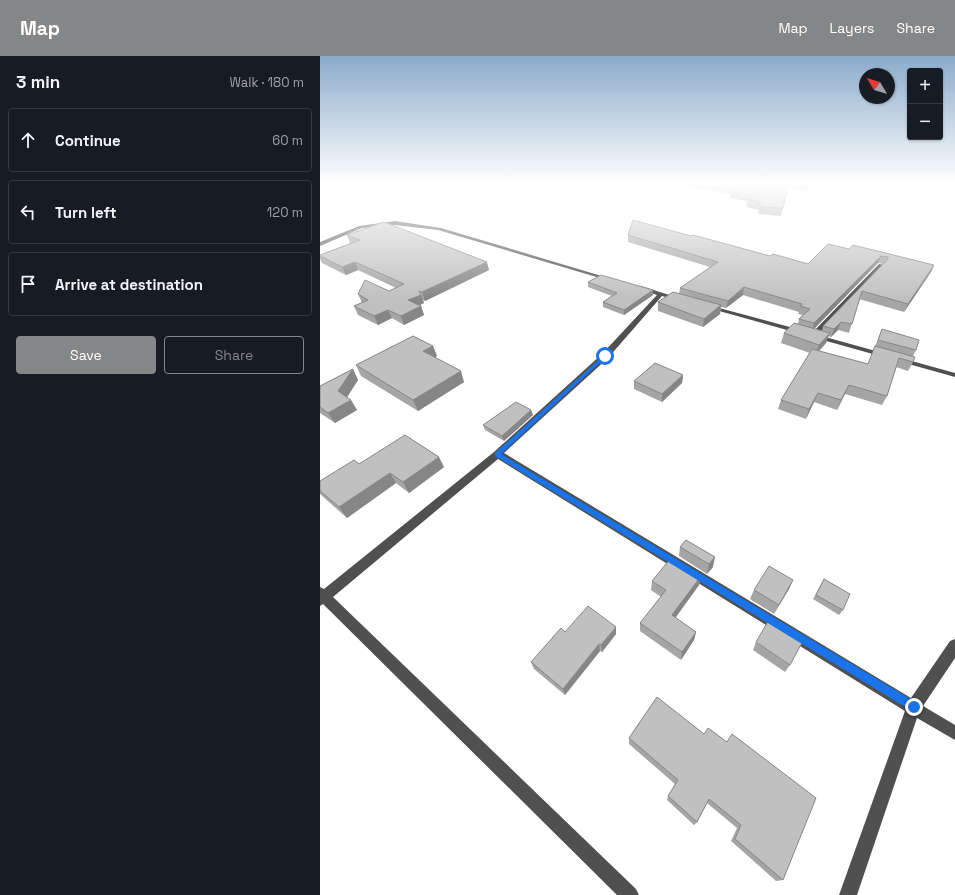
<!DOCTYPE html>
<html lang="en">
<head>
<meta charset="utf-8">
<style>
	:root { --surface:#171b24; --page:#20242c; --text:#f1f3f6; --muted:#9ea1a6; --line:#363941; --accent:#858687 }
	body { margin:0; font-family:"Space Grotesk",sans-serif; background:var(--page); color:var(--text) }
	.controls { position:absolute; right:12px; top:12px; display:grid; overflow:hidden; border-radius:4px; box-shadow:0 1px 3px #0004 }
	.controls button { width:36px; height:36px; display:grid; place-items:center; padding:0; border:0; border-bottom:1px solid var(--line); background:var(--surface); color:var(--text); font:20px sans-serif }
	.compass { position:absolute; left:539px; top:12px; width:36px; height:36px; border-radius:50%; background:var(--surface); box-shadow:0 1px 3px #0004; rotate:308deg }
	.stop { position:absolute; width:12px; height:12px; margin:-9px; border:3px solid #1a73e8; border-radius:50%; background:#fff }
	.stop.end { background:#1a73e8; border-color:#fff; box-shadow:0 1px 4px #0008 }
	.list { margin:0; padding:0; list-style:none }
	h2 { display:flex; justify-content:space-between; align-items:center; height:52px; margin:0; padding:0 16px; font-size:17px }
	h2 small { font-size:13px; font-weight:400; color:var(--muted) }
	.list li { display:grid; grid-template-columns:26px 1fr auto; gap:12px; align-items:center; box-sizing:border-box; height:64px; margin:0 8px 8px; padding:0 8px; border:1px solid var(--line); border-radius:4px }
	.list b { display:block; font-size:15px; white-space:nowrap }
	.list em { font-size:13px; font-style:normal; color:var(--muted) }
	.actions { display:flex; gap:8px; padding:12px 16px }
	.actions a { flex:1; padding:9px 0; border:1px solid var(--accent); border-radius:4px; text-align:center; font-size:14px; color:var(--accent) }
	.actions .main { background:var(--accent); color:#fff }
	.icon { flex:none; width:22px; height:22px; fill:none; stroke:currentColor; stroke-width:2; stroke-linecap:round; stroke-linejoin:round }
	.map { position:relative; flex:none; width:635px; height:839px; overflow:hidden }
	header { display:flex; align-items:center; gap:24px; box-sizing:border-box; height:56px; padding:0 20px; background:var(--accent); color:#fff }
	header strong { font-size:19px }
	nav { display:flex; gap:22px; margin-inline-start:auto; font-size:14px }
	main { display:flex }
	aside { flex:1; background:var(--surface) }
	.map>svg:first-child { display:block }
</style>
</head>
<body>
<header>
<strong>Map</strong>
<nav><a>Map</a><a>Layers</a><a>Share</a></nav>
</header>
<main>
<aside>
<h2>3 min<small>Walk · 180 m</small></h2>
<ul class="list">
<li><svg class="icon" aria-label="ahead" viewBox="0 0 24 24"><path d="M12 20V5M6 11l6-6 6 6"/></svg><div><b>Continue</b></div><em>60 m</em></li>
<li><svg class="icon" aria-label="left" viewBox="0 0 24 24"><path d="M17 20v-9H6M10 6l-5 5 5 5"/></svg><div><b>Turn left</b></div><em>120 m</em></li>
<li><svg class="icon" aria-label="arrive" viewBox="0 0 24 24"><path d="M6 21V4h12l-3 4 3 4H6"/></svg><div><b>Arrive at destination</b></div></li>
</ul>
<div class="actions"><a class="main">Save</a><a>Share</a></div>
</aside>
<div class="map">
<svg width="635" height="839" viewBox="0 0 635 839">
	<rect width="100%" height="100%" fill="#fff"/>
	<g fill="none" stroke-linecap="round" stroke-linejoin="round">
		<g fill="#505050" fill-rule="evenodd">
			<path d="M 75,165 L 121,172 L 295,224 L 290,225 L 118,174 L 75,169 L 42,172 L 0,190 L 0,186 L 39,170 Z"/>
			<path d="M 559,208 L 564,209 L 498,279 L 635,317 L 635,321 L 385,251 L 388,249 L 492,277 Z"/>
			<path d="M 321,230 L 362,243 L 359,245 L 342,240 L 288,302 L 184,397 L 591,642 L 630,585 L 635,583 L 635,602 L 603,650 L 635,669 L 635,684 L 597,662 L 537,839 L 519,839 L 585,655 L 178,403 L 13,541 L 316,833 L 319,839 L 297,839 L 3,548 L 0,550 L 0,531 L 4,533 L 174,396 L 282,298 L 337,239 L 319,233 L 319,231 Z"/>
		</g>
	</g>
	<g fill="#a5a5a5" fill-rule="evenodd">
		<path d="M 0,127 L 23,127 L 0,128 Z"/>
		<path d="M 349,127 L 494,127 L 484,135 L 468,132 L 461,160 L 438,158 L 439,154 L 426,151 L 427,145 L 410,142 L 411,138 Z"/>
		<path d="M 498,127 L 517,127 L 514,129 Z"/>
		<path d="M 539,127 L 560,127 L 558,130 Z"/>
		<path d="M 27,179 L 169,214 L 105,245 L 103,244 L 104,247 L 99,249 L 101,250 L 104,259 L 84,269 L 72,262 L 58,269 L 38,259 L 34,250 L 42,247 L 38,238 L 69,235 L 76,232 L 38,214 L 26,219 L 2,207 L 0,203 L 0,199 L 31,187 L 30,187 Z"/>
		<path d="M 308,179 L 371,180 L 450,200 L 488,208 L 529,193 L 614,209 L 611,216 L 584,256 L 539,243 L 529,277 L 518,274 L 511,281 L 508,280 L 506,287 L 499,295 L 548,308 L 562,273 L 596,294 L 593,300 L 593,306 L 588,315 L 576,311 L 567,340 L 562,349 L 525,338 L 517,354 L 494,346 L 486,363 L 458,353 L 461,344 L 490,297 L 461,287 L 464,277 L 478,268 L 479,263 L 483,259 L 478,258 L 479,256 L 423,239 L 406,252 L 401,251 L 400,258 L 383,271 L 338,255 L 338,246 L 359,238 L 360,232 L 390,211 L 308,186 ZM 558,207 L 563,208 L 503,270 L 502,275 L 494,273 Z"/>
		<path d="M 268,226 L 333,239 L 304,259 L 283,251 L 283,246 L 292,240 L 268,231 Z"/>
		<path d="M 113,290 L 117,300 L 115,301 L 144,326 L 98,355 L 41,320 L 36,309 Z"/>
		<path d="M 33,313 L 38,324 L 27,341 L 37,354 L 15,367 L 0,357 L 0,330 Z"/>
		<path d="M 363,319 L 362,327 L 342,346 L 314,333 L 314,325 Z"/>
		<path d="M 211,354 L 213,359 L 184,385 L 165,374 L 163,369 Z"/>
		<path d="M 124,411 L 89,437 L 76,427 L 27,462 L 0,438 L 0,425 Z"/>
		<path d="M 366,484 L 393,511 L 387,518 L 359,500 L 360,491 Z"/>
		<path d="M 381,520 L 379,529 L 355,562 L 376,576 L 374,584 L 361,604 L 320,575 L 320,567 L 341,541 L 331,534 L 332,525 Z"/>
		<path d="M 504,523 L 523,554 L 519,559 L 493,543 Z"/>
		<path d="M 473,524 L 469,533 L 454,558 L 430,543 L 434,534 Z"/>
		<path d="M 245,576 L 296,578 L 282,596 L 280,595 L 245,639 L 214,613 L 211,606 Z"/>
		<path d="M 436,586 L 470,609 L 465,616 L 433,594 Z"/>
		<path d="M 337,641 L 463,824 L 456,825 L 411,785 L 417,772 L 387,747 L 377,766 L 374,769 L 347,744 L 348,740 L 355,728 L 309,688 L 309,682 Z"/>
	</g>
	<g fill="#868686">
		<path d="M 487,127 L 494,127 L 484,135 L 486,128 Z"/>
		<path d="M 561,200 L 558,207 L 492,275 L 494,267 Z"/>
		<path d="M 35,206 L 38,214 L 26,219 L 22,211 Z"/>
		<path d="M 167,206 L 169,214 L 105,245 L 102,236 Z"/>
		<path d="M 614,209 L 611,216 L 584,256 L 588,248 Z"/>
		<path d="M 424,231 L 423,239 L 406,252 L 408,245 Z"/>
		<path d="M 333,234 L 333,239 L 304,259 L 304,254 Z"/>
		<path d="M 101,239 L 104,247 L 92,253 L 88,244 Z"/>
		<path d="M 401,249 L 400,258 L 383,271 L 384,263 Z"/>
		<path d="M 101,250 L 104,259 L 84,269 L 81,260 Z"/>
		<path d="M 68,254 L 72,262 L 58,269 L 54,260 Z"/>
		<path d="M 521,266 L 518,274 L 511,281 L 514,273 Z"/>
		<path d="M 510,277 L 506,287 L 495,299 L 499,289 Z"/>
		<path d="M 113,290 L 117,300 L 107,306 L 103,295 Z"/>
		<path d="M 33,313 L 38,324 L 24,346 L 18,335 Z"/>
		<path d="M 141,315 L 144,326 L 98,355 L 93,344 Z"/>
		<path d="M 363,319 L 362,327 L 342,346 L 342,338 Z"/>
		<path d="M 529,329 L 525,338 L 517,354 L 521,344 Z"/>
		<path d="M 498,337 L 494,346 L 486,363 L 489,353 Z"/>
		<path d="M 31,344 L 37,354 L 15,367 L 8,357 Z"/>
		<path d="M 211,354 L 213,359 L 184,385 L 182,380 Z"/>
		<path d="M 119,401 L 124,411 L 89,437 L 83,426 Z"/>
		<path d="M 70,417 L 76,427 L 27,462 L 19,451 Z"/>
		<path d="M 395,501 L 393,511 L 387,518 L 389,508 Z"/>
		<path d="M 381,520 L 379,529 L 351,568 L 352,559 Z"/>
		<path d="M 473,524 L 469,533 L 454,558 L 459,549 Z"/>
		<path d="M 296,571 L 296,578 L 282,596 L 281,589 Z"/>
		<path d="M 376,576 L 374,584 L 361,604 L 362,596 Z"/>
		<path d="M 279,588 L 280,595 L 245,639 L 243,633 Z"/>
	</g>
	<g fill="#c0c0c0" stroke="#868686">
		<path d="M 389,127 L 469,127 L 463,152 L 440,151 L 440,146 L 428,144 L 434,139 L 411,135 L 415,131 Z"/>
		<path d="M 313,164 L 371,180 L 373,179 L 450,200 L 453,198 L 488,208 L 508,188 L 529,193 L 533,189 L 614,209 L 588,248 L 542,235 L 532,268 L 521,266 L 514,273 L 503,270 L 568,203 L 568,201 L 561,200 L 494,267 L 479,263 L 490,253 L 480,250 L 482,248 L 424,231 L 408,245 L 360,232 L 398,206 L 308,179 Z"/>
		<path d="M 64,166 L 167,206 L 102,236 L 99,235 L 101,239 L 88,244 L 101,250 L 81,260 L 68,254 L 54,260 L 34,250 L 48,244 L 38,238 L 45,224 L 69,235 L 84,228 L 35,206 L 22,211 L 0,200 L 0,199 L 40,184 L 27,179 Z"/>
		<path d="M 281,219 L 333,234 L 304,254 L 283,246 L 297,237 L 268,226 Z"/>
		<path d="M 353,236 L 401,249 L 384,263 L 338,246 Z"/>
		<path d="M 474,267 L 510,277 L 499,289 L 464,277 Z"/>
		<path d="M 562,273 L 599,284 L 596,294 L 558,284 Z"/>
		<path d="M 93,280 L 113,290 L 103,295 L 141,315 L 93,344 L 36,309 Z"/>
		<path d="M 555,290 L 595,301 L 593,306 L 579,302 L 567,340 L 529,329 L 521,344 L 498,337 L 489,353 L 461,344 L 492,293 L 548,308 Z"/>
		<path d="M 335,307 L 363,319 L 342,338 L 314,325 Z"/>
		<path d="M 33,313 L 18,335 L 31,344 L 8,357 L 0,351 L 0,330 Z"/>
		<path d="M 196,346 L 211,354 L 182,380 L 163,369 Z"/>
		<path d="M 85,379 L 119,401 L 83,426 L 70,417 L 19,451 L 0,435 L 0,425 L 34,404 L 39,408 Z"/>
		<path d="M 366,484 L 395,501 L 389,508 L 360,491 Z"/>
		<path d="M 351,502 L 381,520 L 352,559 L 376,576 L 362,596 L 320,567 L 346,534 L 332,525 Z"/>
		<path d="M 449,510 L 473,524 L 459,549 L 434,534 Z"/>
		<path d="M 504,523 L 530,538 L 523,554 L 496,539 Z"/>
		<path d="M 268,550 L 296,571 L 281,589 L 279,588 L 243,633 L 211,606 L 241,572 L 245,576 Z"/>
		<path d="M 450,562 L 484,583 L 470,609 L 436,586 Z"/>
		<path d="M 337,641 L 384,678 L 388,672 L 407,686 L 412,678 L 496,742 L 463,824 L 415,783 L 421,769 L 389,743 L 377,766 L 348,740 L 358,724 L 309,682 Z"/>
	</g>
	<linearGradient id="sky" x2="0" y2="1"><stop stop-color="#8aabca"/><stop offset="0.52" stop-color="#fff"/><stop offset="1" stop-color="#fff" stop-opacity="0"/></linearGradient>
	<rect width="635" height="244" fill="url(#sky)"/>
	<path fill="#1a73e8" d="M 285,298 L 286,299 L 286,301 L 181,398 L 597,647 L 598,651 L 597,654 L 594,655 L 590,654 L 175,400 L 175,397 Z"/>
</svg>
<div class="controls">
<button>+</button>
<button>−</button>
</div>
<svg class="compass" viewBox="-18 -18 36 36"><path d="M0-13l5 13h-10z" fill="#e53935"/><path d="M0 13l5-13h-10z" fill="#9ea1a6"/></svg>
<div class="stop" style="left:285px;top:300px"></div>
<div class="stop end" style="left:594px;top:651px"></div>
</div>
</main>
</body>
</html>
